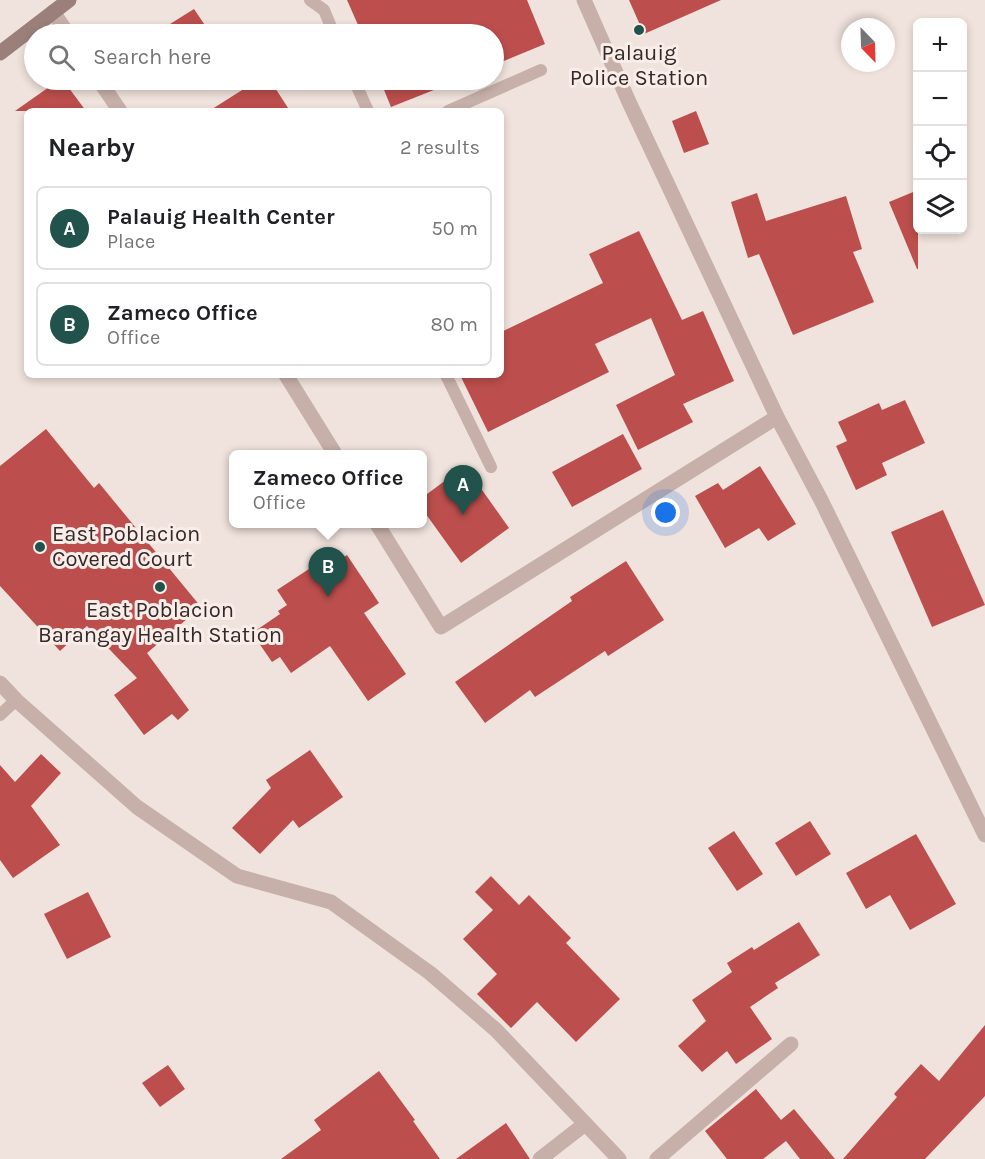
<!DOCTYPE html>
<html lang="en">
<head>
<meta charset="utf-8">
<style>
	:root { --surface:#fff; --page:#f2f2f2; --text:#202124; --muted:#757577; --line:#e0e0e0; --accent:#21524b }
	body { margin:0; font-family:Karla,sans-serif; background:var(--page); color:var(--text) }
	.controls { position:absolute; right:18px; top:18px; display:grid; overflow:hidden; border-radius:9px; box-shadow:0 3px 9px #0003 }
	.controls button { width:54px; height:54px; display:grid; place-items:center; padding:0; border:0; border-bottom:2px solid var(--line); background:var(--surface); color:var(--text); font:30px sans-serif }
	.compass { position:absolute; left:841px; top:18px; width:54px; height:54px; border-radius:50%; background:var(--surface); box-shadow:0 3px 9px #0003; rotate:157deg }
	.you { position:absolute; left:666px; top:513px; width:21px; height:21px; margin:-15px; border:4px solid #fff; border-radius:50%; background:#1a73e8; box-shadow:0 0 0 9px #1a73e833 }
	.badge { display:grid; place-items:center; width:39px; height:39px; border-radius:50%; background:var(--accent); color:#fff; font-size:20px; font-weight:700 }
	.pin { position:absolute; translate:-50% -50px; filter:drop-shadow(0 2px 3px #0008) }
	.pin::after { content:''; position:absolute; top:32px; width:21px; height:18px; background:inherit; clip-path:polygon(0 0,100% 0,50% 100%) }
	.popup { position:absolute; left:229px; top:450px; width:198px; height:78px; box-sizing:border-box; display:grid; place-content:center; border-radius:9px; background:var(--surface); filter:drop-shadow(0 2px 4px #0005); font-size:20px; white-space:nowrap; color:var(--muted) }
	.popup b { font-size:22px; color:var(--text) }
	.popup::after { content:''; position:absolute; left:50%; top:100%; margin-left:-12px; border:12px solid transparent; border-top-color:var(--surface) }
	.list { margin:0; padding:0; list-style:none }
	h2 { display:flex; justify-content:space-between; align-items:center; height:78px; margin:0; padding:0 24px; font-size:26px }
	h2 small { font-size:20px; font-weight:400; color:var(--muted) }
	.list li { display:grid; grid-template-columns:39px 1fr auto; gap:18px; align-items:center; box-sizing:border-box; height:84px; margin:0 12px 12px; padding:0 12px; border:2px solid var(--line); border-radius:9px }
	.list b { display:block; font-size:22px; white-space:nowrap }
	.list p { margin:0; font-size:20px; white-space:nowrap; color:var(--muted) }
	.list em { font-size:20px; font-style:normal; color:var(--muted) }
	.icon { flex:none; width:33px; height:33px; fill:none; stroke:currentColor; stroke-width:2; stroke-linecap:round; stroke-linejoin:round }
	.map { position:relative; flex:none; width:985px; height:1159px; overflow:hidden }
	.search { position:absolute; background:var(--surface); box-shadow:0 3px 9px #0003; left:24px; top:24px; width:480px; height:66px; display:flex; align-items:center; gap:15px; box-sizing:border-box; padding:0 21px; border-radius:33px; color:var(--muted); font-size:22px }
	.panel { position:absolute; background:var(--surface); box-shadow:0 3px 9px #0003; left:24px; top:108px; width:480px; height:270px; border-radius:9px }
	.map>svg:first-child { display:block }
</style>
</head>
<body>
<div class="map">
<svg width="985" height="1159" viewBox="0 0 985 1159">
	<rect width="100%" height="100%" fill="#f0e2dc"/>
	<g fill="#bc4f4d">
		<path d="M 347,0 L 527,0 L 545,44 L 494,65 L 494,34 L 362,34 Z"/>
		<path d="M 629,0 L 721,0 L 644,34 Z"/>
		<path d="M 194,9 L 211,34 L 154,34 Z"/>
		<path d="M 59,80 L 63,80 L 86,111 L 15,111 Z"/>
		<path d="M 258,80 L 270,80 L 290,111 L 209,111 Z"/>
		<path d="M 380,80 L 459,80 L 391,107 Z"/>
		<path d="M 696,111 L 709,144 L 684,153 L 672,121 Z"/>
		<path d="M 918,190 L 918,269 L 917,269 L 889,202 Z"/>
		<path d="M 757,193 L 766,221 L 846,196 L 862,249 L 853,252 L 874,302 L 793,335 L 759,254 L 748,258 L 731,202 Z"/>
		<path d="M 639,231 L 682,320 L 703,311 L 734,381 L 683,404 L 693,422 L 638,450 L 616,405 L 675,375 L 651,318 L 595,344 L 609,372 L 488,432 L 460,375 L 501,375 L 501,332 L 603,283 L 589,254 Z"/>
		<path d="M 905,400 L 925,443 L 882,463 L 887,475 L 856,490 L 836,446 L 847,441 L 838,422 L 879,403 L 882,410 Z"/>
		<path d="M 46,429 L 94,488 L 99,483 L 201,607 L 147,653 L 189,710 L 178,720 L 172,714 L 144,735 L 114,695 L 137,678 L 87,626 L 60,651 L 0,586 L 0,466 Z"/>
		<path d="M 623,434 L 642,469 L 572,507 L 552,472 Z"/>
		<path d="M 465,466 L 509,528 L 461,563 L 423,510 L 423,497 Z"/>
		<path d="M 760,466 L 796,524 L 768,541 L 759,528 L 725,548 L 695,496 L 718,483 L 723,490 Z"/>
		<path d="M 943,510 L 985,605 L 932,627 L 891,532 Z"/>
		<path d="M 347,555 L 379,603 L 364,613 L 406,674 L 368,701 L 330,646 L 291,673 L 280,657 L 272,662 L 252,633 L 280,614 L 278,611 L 287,605 L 277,590 L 315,565 L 320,573 Z"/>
		<path d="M 626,561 L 664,620 L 608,656 L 605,651 L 535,697 L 530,690 L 485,723 L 455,682 L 572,601 L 570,597 Z"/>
		<path d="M 310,750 L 343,797 L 299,828 L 293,820 L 260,854 L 232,828 L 271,788 L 266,780 Z"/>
		<path d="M 41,754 L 61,773 L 31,806 L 60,845 L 13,878 L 0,860 L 0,765 L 15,782 Z"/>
		<path d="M 810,821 L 831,854 L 796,876 L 775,843 Z"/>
		<path d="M 734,831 L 763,874 L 737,891 L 708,848 Z"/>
		<path d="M 916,834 L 956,904 L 910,930 L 890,895 L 866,909 L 846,873 Z"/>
		<path d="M 491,876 L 519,905 L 529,895 L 571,938 L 566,943 L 620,999 L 576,1042 L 537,1002 L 511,1028 L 477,994 L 497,974 L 463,939 L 493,910 L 475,892 Z"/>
		<path d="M 88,892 L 111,937 L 67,959 L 44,914 Z"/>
		<path d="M 799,922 L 820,955 L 775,983 L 778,988 L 750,1007 L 772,1039 L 736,1064 L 727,1051 L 702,1072 L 678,1046 L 706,1021 L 692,1000 L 732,972 L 727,963 L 752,947 L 754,950 Z"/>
		<path d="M 985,1025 L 985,1096 L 925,1159 L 843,1159 L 897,1097 L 894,1094 L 921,1064 L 939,1081 Z"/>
		<path d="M 168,1065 L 185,1089 L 160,1107 L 142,1083 Z"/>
		<path d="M 379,1071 L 415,1120 L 413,1121 L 440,1159 L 281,1159 L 321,1130 L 314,1120 Z"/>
		<path d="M 756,1089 L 781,1120 L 794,1109 L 835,1159 L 800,1159 L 786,1141 L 763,1159 L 727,1159 L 705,1131 Z"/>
		<path d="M 506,1123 L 530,1159 L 456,1159 Z"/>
	</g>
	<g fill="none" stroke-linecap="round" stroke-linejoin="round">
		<g stroke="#c7b0a9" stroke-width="12">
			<path d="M 310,0 L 324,10 L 334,34"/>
			<path d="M 354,80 L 368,111"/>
			<path d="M 448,111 L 541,70"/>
			<path d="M 446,375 L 491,467"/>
			<path d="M 0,715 L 16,700"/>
		</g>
		<g stroke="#c7b0a9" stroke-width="15">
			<path d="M 584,0 L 629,102 L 777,417 L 821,500 L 985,835"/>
			<path d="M 53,12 L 68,34"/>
			<path d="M 99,80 L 120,111"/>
			<path d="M 286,375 L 335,454"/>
			<path d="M 377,524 L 441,627 L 777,417"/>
			<path d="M 0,683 L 16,700 L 137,807 L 237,876 L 331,902 L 430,973 L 496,1030 L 619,1159"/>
			<path d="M 540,1159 L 585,1124"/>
			<path d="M 657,1159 L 791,1044"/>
		</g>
		<path stroke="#9a7f7a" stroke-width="15" d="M 0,53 L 69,0"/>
	</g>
	<g fill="#21524b" stroke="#f8ede8" stroke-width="2">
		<circle cx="639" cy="30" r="6"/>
		<circle cx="40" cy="547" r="6"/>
		<circle cx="160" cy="587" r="6"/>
	</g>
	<g text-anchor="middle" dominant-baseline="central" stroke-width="6" stroke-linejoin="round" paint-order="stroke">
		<g font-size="22" fill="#342928" stroke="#f8ede8">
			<text x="639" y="53">Palauig<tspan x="639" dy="25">Police Station</tspan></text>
			<text x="52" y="534" text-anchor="start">East Poblacion<tspan x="52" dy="25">Covered Court</tspan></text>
			<text x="160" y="610">East Poblacion<tspan x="160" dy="25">Barangay Health Station</tspan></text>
		</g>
	</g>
</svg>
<div class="controls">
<button>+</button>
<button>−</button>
<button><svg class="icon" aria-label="locate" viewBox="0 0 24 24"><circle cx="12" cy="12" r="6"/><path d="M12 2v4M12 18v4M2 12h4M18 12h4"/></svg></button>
<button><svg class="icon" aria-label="layers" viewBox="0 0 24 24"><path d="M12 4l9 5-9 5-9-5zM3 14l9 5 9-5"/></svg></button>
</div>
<svg class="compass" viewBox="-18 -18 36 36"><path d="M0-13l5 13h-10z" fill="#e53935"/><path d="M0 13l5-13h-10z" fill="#757577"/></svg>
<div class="you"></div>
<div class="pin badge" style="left:463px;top:515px">A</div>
<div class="pin badge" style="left:328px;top:597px">B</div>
<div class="popup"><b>Zameco Office</b>Office</div>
<div class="search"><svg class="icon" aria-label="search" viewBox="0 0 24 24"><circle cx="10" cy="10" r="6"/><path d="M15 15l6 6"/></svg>Search here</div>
<section class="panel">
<h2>Nearby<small>2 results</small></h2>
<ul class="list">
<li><span class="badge">A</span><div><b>Palauig Health Center</b><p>Place</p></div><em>50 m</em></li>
<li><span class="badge">B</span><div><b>Zameco Office</b><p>Office</p></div><em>80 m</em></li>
</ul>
</section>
</div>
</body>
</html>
